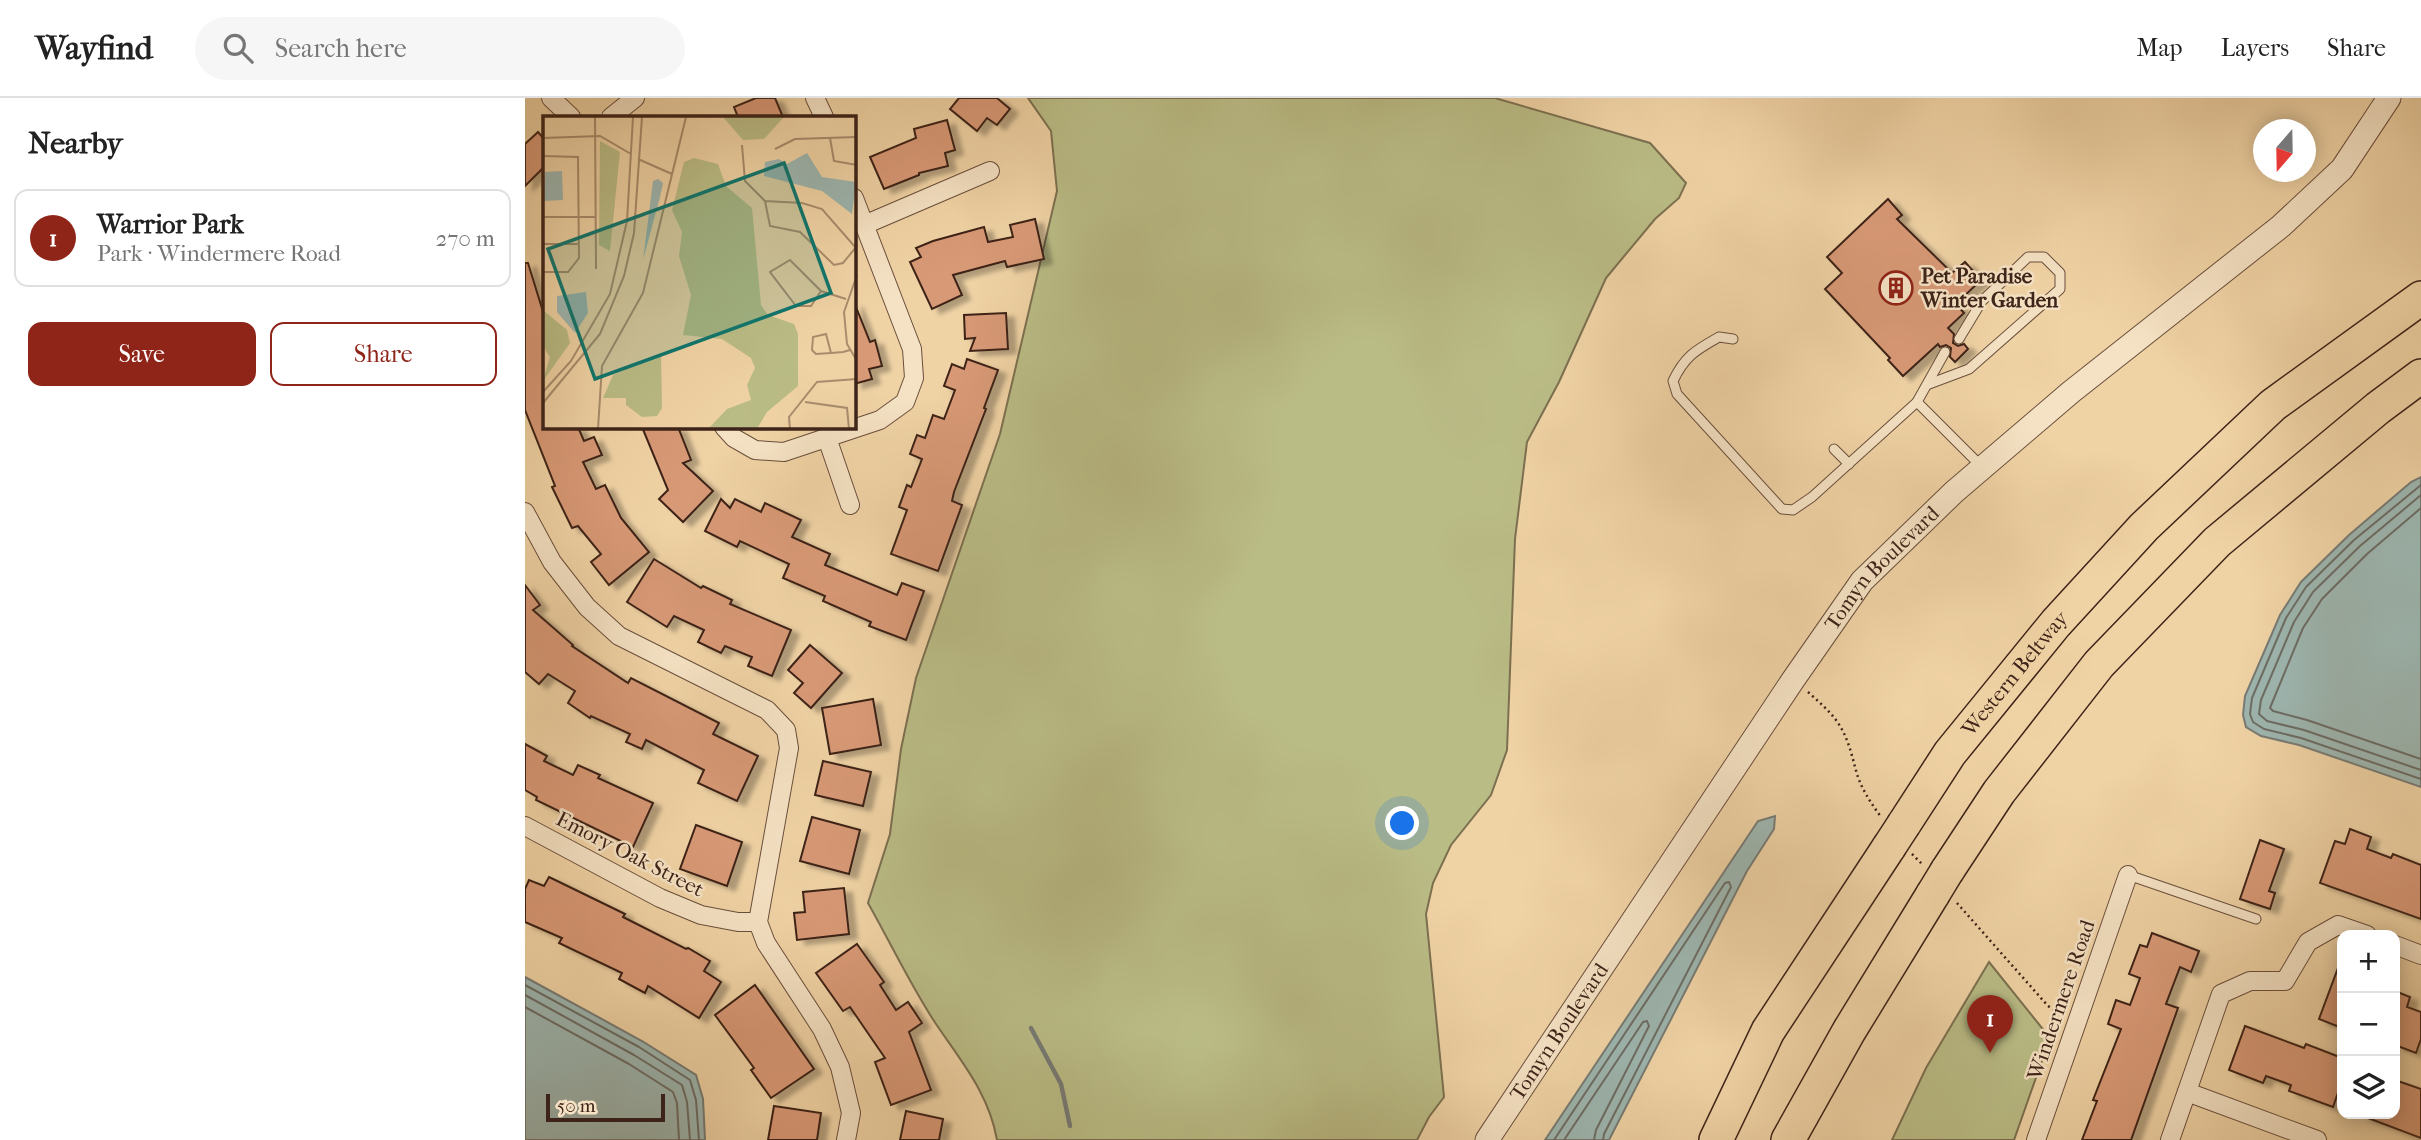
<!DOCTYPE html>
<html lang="en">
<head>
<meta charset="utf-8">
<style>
	:root { --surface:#fff; --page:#f6f6f6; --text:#222; --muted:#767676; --line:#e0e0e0; --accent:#8f2418 }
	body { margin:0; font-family:"IM FELL French Canon",serif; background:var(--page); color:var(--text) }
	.controls { position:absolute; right:21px; bottom:21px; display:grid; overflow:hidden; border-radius:14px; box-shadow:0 4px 18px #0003 }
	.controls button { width:63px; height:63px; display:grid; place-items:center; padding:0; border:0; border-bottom:2px solid var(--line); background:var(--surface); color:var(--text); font:35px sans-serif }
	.compass { position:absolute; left:1728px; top:21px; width:63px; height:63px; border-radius:50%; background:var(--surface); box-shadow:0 4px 18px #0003; rotate:200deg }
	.scale { position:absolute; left:21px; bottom:18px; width:119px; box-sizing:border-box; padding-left:7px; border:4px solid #3d2319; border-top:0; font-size:19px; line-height:24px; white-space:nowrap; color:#3d2319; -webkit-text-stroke:5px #f5e2c4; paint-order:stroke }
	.you { position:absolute; left:878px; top:726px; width:24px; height:24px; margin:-18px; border:5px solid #fff; border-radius:50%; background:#1a73e8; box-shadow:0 0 0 10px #1a73e833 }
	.badge { display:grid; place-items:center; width:46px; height:46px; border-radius:50%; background:var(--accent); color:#fff; font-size:23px; font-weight:700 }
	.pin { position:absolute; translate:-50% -58px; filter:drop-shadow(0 2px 4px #0008) }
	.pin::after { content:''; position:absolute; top:37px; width:24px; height:21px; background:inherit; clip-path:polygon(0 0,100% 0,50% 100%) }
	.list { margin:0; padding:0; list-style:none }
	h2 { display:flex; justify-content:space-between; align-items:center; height:91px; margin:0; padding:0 28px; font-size:30px }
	h2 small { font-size:23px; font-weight:400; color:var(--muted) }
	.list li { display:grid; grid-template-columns:46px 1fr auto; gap:21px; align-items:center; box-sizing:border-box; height:98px; margin:0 14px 14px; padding:0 14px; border:2px solid var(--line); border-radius:14px }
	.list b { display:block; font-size:26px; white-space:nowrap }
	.list p { margin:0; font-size:23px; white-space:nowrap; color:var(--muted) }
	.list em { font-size:23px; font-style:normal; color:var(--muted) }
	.actions { display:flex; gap:14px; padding:21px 28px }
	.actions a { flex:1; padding:16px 0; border:2px solid var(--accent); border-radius:14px; text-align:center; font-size:24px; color:var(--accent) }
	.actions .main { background:var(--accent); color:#fff }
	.icon { flex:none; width:38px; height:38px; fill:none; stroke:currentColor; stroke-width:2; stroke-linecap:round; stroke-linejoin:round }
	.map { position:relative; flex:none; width:1896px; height:1042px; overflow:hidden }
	header { display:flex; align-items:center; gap:42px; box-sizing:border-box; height:98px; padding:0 35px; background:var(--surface); border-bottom:2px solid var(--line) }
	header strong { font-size:33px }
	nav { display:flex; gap:38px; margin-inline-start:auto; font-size:24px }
	.search { width:490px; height:63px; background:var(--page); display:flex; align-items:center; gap:18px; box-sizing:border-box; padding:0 24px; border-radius:38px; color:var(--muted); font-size:26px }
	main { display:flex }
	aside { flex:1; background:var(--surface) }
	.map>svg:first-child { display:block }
</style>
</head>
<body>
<header>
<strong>Wayfind</strong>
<div class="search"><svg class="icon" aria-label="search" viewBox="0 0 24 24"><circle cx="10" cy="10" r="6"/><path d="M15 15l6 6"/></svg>Search here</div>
<nav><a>Map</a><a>Layers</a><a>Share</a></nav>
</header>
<main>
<aside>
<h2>Nearby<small></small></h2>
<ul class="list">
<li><span class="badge">1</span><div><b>Warrior Park</b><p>Park · Windermere Road</p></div><em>270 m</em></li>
</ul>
<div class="actions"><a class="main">Save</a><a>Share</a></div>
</aside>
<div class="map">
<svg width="1896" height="1042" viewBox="0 0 1896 1042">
	<defs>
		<filter id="shadow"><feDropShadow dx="8" dy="4.5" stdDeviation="2" flood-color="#0004"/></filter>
	</defs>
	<rect width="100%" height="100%" fill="#f0d3a5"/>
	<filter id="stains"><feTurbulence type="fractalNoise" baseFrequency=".00286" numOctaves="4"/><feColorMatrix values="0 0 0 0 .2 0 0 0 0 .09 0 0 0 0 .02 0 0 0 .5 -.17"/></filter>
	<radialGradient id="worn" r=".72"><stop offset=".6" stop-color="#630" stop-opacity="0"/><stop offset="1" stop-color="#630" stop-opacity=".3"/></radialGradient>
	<g fill="#babc86" stroke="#7c7050" stroke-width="2">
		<path d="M 503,0 L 970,0 L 1125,45 L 1161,85 L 1154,100 L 1130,121 L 1081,180 L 1034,284 L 1002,344 L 990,441 L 982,652 L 966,697 L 926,747 L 908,785 L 901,816 L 919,999 L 904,1019 L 892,1042 L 472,1042 C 464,995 435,962 409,923 C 385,886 365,844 343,805 L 365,736 L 376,651 L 391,580 L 475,336 L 532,93 L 526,33 Z"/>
		<path d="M 1464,864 L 1525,940 L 1489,1042 L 1367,1042 L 1401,970 Z"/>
	</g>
	<g fill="#9db6b0" stroke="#777b74" stroke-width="2">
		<path d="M 1896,379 L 1896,689 L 1774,647 L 1736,638 L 1721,629 L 1718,617 L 1720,598 L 1755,517 L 1776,484 L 1824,437 L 1886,384 Z"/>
		<path d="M 1250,718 L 1249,731 L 1222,773 L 1084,1042 L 1020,1042 L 1233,723 Z"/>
		<path d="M 0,879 L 117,943 L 171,977 L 178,1001 L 180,1042 L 0,1042 Z"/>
	</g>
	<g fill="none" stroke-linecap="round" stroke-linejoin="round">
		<g stroke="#6d6c64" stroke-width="2">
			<path d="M 1896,387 L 1829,442 L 1781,489 L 1761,520 L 1727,600 L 1725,616 L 1728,624 L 1739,631 L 1776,640 L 1896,681"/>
			<path d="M 1896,397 L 1835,448 L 1788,494 L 1769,524 L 1736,602 L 1734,616 L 1742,623 L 1779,632 L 1896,672"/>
			<path d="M 1896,410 L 1842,456 L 1797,501 L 1778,530 L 1745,610 L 1748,613 L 1782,622 L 1896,661"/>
			<path d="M 0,887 L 114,949 L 165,982 L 171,1002 L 174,1042"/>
			<path d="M 0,897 L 109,957 L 157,987 L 162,1004 L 165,1042"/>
			<path d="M 0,909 L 104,966 L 148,994 L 152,1005 L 154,1042"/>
			<path d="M 1029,1042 L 1200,785 L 1204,784 L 1206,789 L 1079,1036 L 1078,1042"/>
			<path d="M 1039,1042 L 1118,924 L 1122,923 L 1124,928 L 1071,1032 L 1069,1042"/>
		</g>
		<path stroke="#777b74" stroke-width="4.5" d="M 506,930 L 536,986 L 545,1028"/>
	</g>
	<g fill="#d89976" stroke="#3d2319" stroke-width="2" filter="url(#shadow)">
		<path d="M 231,0 L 250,0 L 258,19 L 213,19 L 209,9 Z"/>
		<path d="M 434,0 L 472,0 L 485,11 L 472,27 L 462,20 L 452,33 L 425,11 Z"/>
		<path d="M 422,22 L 430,52 L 420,55 L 423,68 L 394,75 L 394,77 L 359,91 L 345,59 L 391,40 L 389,31 Z"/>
		<path d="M 13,34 L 19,41 L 19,69 L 0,88 L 0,46 Z"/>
		<path d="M 1363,101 L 1377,117 L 1372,121 L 1427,175 L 1440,164 L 1456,182 L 1431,206 L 1439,215 L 1423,230 L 1429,236 L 1428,245 L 1433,248 L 1439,246 L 1443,251 L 1430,264 L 1425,259 L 1426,250 L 1421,247 L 1415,249 L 1413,246 L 1378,278 L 1363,262 L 1365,260 L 1300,191 L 1317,175 L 1302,159 Z"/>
		<path d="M 510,121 L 519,161 L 482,169 L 480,163 L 428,177 L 437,197 L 407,211 L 385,164 L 396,159 L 391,150 L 408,143 L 459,129 L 463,144 L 488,139 L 485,127 Z"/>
		<path d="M 0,165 L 3,165 L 19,217 L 19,329 L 53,329 L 59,343 L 69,339 L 77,357 L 58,364 L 71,391 L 80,387 L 96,420 L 124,454 L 84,487 L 66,464 L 76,456 L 53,428 L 47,430 L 27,389 L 30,388 L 0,312 Z"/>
		<path d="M 329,204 L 345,244 L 350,242 L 357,268 L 344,271 L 347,281 L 329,286 Z"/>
		<path d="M 481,215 L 483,251 L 445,253 L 450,240 L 440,241 L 439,217 Z"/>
		<path d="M 442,261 L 473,272 L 459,310 L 461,311 L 429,394 L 427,403 L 437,407 L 413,473 L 366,456 L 382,412 L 374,409 L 382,387 L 386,389 L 397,361 L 385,356 L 392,337 L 400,340 L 408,317 L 419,321 L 430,292 L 419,288 L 427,266 L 439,271 Z"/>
		<path d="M 117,329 L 153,329 L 166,362 L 158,365 L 188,393 L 158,424 L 134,401 L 143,392 Z"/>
		<path d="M 196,401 L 205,410 L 210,401 L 236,414 L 240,405 L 276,422 L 267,439 L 305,456 L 300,467 L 372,497 L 377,485 L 399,493 L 381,542 L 344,528 L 346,524 L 298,503 L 300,498 L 258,480 L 264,466 L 215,443 L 212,449 L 180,433 Z"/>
		<path d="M 129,461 L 176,490 L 178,488 L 207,502 L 205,506 L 266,532 L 247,578 L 223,568 L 227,559 L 200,548 L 196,555 L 173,544 L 179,532 L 149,518 L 142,529 L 102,504 Z"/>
		<path d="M 0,487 L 15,507 L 8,512 L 48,547 L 47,548 L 103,585 L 106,580 L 194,625 L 188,636 L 233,658 L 212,703 L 173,685 L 179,672 L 121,642 L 117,651 L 101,644 L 105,636 L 66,618 L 65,620 L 43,605 L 50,593 L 23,576 L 14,586 L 0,574 Z"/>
		<path d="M 285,547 L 317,575 L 286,610 L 269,595 L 278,585 L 263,572 Z"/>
		<path d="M 348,601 L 356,647 L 305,656 L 297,610 Z"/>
		<path d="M 0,646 L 22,658 L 19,663 L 48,677 L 53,667 L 75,677 L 73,680 L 128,705 L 108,749 L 11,702 L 12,699 L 0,692 Z"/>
		<path d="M 298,663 L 346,674 L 338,708 L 290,697 Z"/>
		<path d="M 287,719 L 335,732 L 324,776 L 275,763 Z"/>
		<path d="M 171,727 L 217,744 L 202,788 L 155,771 Z"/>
		<path d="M 1825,731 L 1846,739 L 1842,751 L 1866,760 L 1868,756 L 1896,767 L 1896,821 L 1795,785 L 1810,743 L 1820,746 Z"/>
		<path d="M 1735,742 L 1759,751 L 1744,793 L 1750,795 L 1745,811 L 1715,801 Z"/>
		<path d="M 24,779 L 100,816 L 98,819 L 161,851 L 163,850 L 185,863 L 179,873 L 196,884 L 174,920 L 123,888 L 120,895 L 94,881 L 97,875 L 34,845 L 37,840 L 0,824 L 0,791 L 4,782 L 19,788 Z"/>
		<path d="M 319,790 L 324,836 L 272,842 L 269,815 L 280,814 L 278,794 Z"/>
		<path d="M 1627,835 L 1674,853 L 1666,874 L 1655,869 L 1641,906 L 1653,910 L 1606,1042 L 1557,1042 L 1572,1003 L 1568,1002 L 1596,931 L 1583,926 L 1591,902 L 1605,907 L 1615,880 L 1604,876 L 1615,847 L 1622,849 Z"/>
		<path d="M 332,846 L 359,884 L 355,887 L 371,912 L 383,904 L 397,925 L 384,934 L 406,992 L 366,1007 L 350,964 L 360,960 L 325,909 L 318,913 L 291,875 Z"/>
		<path d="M 1816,862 L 1817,862 L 1817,930 L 1794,921 Z"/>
		<path d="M 230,887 L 289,971 L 246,1000 L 226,972 L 229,970 L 190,917 Z"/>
		<path d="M 1870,893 L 1885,899 L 1882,909 L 1896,914 L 1896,941 L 1891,955 L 1870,947 Z"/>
		<path d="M 1720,928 L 1779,950 L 1781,946 L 1817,960 L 1817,983 L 1808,1009 L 1764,993 L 1766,987 L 1741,978 L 1738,985 L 1704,972 Z"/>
		<path d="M 1870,982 L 1896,991 L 1896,1040 L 1835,1017 L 1870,1016 Z"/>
		<path d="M 249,1008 L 296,1015 L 292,1042 L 243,1042 Z"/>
		<path d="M 381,1013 L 418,1021 L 414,1042 L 375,1042 Z"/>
	</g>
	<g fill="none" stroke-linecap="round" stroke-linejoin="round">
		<defs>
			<g id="service">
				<path d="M 1208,241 L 1194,239 C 1171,252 1160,258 1148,283 L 1152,296 L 1257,411 L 1268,412 L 1287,399 L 1392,304"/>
				<path d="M 1420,254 L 1392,304 L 1456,368"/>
				<path d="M 1404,286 L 1444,271 L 1535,191 L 1535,175 L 1519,159 L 1503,159 L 1457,203 L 1434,241"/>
				<path d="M 1309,351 L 1324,366"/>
				<path d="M 1603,777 L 1731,821"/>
			</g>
			<g id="minor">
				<path d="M 26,0 L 46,19"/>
				<path d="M 290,0 L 299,19"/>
				<path d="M 86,19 L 110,0"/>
				<path d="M 339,127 L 465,73"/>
				<path d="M 199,329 L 209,340 L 230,352 L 259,354 L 355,322 L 380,304 L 389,280 L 387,251 L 329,100"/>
				<path d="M 302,340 L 325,407"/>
				<path d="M 0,414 L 27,464 L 62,509 L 94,538 L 242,612 L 261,632 L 264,650 L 233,824 L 241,845 L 297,931 L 315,969 L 326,1015 L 321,1042"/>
				<path d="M 0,728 L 135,800 L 176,817 L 213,824 L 233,824"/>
				<path d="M 1870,847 L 1896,857"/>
				<path d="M 1662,994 L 1792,1042"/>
				<path d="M 1511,1042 L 1603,777"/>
				<path d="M 1645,1042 L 1696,896 L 1725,883 L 1760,883 L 1783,844 L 1813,827 L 1842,837"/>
			</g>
			<g id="tertiary">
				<path id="s1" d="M 962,1042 L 1268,582 L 1337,483 L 1429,394 L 1546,294 L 1756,128 L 1817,71 L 1864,0"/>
			</g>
			<g id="motorway">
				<path id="s2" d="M 1379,726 L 1425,655 L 1531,525 L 1619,429 L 1748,307 L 1896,200"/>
				<path d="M 1422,773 L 1474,694 L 1574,566 L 1692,444 L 1853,310 L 1896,278"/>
				<path d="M 1191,1042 L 1243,933 L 1364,749"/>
				<path d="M 1263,1042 L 1324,933 L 1408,796"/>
			</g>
		</defs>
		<use href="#service" stroke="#6a4f3c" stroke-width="11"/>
		<use href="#minor" stroke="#6a4f3c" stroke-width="20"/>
		<use href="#tertiary" stroke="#6a4f3c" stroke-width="25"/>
		<use href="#motorway" stroke="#3d2319" stroke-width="36"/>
		<g stroke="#3d2319" stroke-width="2.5" stroke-dasharray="2 3.5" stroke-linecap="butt">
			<path d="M 1283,594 C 1294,604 1305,613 1313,625 C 1324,641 1327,659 1332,676 C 1337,692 1346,705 1356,719"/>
			<path d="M 1387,756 L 1397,766"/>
			<path d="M 1432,805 L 1523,908 L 1537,917"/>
		</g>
		<use href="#service" stroke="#f5e2c4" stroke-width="9"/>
		<use href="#minor" stroke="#f5e2c4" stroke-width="18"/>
		<use href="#tertiary" stroke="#f5e2c4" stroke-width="23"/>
		<use href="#motorway" stroke="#f0d3a5" stroke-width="33"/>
		<defs>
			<g id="motorway-bridge">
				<path d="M 1364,749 L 1379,726"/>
				<path d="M 1408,796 L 1422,773"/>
			</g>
		</defs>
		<use href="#motorway-bridge" stroke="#3d2319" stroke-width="36" stroke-linecap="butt"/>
		<use href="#motorway-bridge" stroke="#f0d3a5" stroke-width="33"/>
	</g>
	<defs>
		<symbol id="building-ring" viewBox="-11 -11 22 22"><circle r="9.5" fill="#f5e2c4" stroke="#8f2418" stroke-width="1.5"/><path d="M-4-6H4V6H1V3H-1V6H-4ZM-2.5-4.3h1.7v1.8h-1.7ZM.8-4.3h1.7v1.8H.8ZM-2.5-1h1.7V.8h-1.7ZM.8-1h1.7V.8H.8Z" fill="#8f2418"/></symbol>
	</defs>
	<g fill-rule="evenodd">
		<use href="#building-ring" x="1352" y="171" width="38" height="38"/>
	</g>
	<g text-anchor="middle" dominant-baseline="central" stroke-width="5" stroke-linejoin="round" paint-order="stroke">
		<g font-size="21" font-weight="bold" fill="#3d2319" stroke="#f5e2c4" text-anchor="start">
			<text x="1396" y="178">Pet Paradise<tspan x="1396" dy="24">Winter Garden</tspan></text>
		</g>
		<g font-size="21" fill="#3d2319" stroke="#f5e2c4">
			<text stroke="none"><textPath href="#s1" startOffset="696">Tomyn Boulevard</textPath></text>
			<text stroke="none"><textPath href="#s2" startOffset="187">Western Beltway</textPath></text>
			<text transform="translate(105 756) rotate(27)">Emory Oak Street</text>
			<text transform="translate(1536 902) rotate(-71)">Windermere Road</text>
			<text stroke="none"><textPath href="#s1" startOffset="130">Tomyn Boulevard</textPath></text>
		</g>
	</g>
	<g transform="translate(18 18)">
		<rect width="313" height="313" fill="#f0d3a5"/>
		<path d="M 180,1 L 241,1 L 221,23 L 200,24 ZM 57,25 L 77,36 L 67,135 L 56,129 ZM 151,42 L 175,48 L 183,70 L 209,92 L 218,189 L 225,199 L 251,208 L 255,218 L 255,270 L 224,296 L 214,313 L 165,313 L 184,293 L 208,284 L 204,269 L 212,252 L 208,242 L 179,223 L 140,219 L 148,179 L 136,140 L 139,116 L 129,94 L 141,46 ZM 0,194 L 24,214 L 27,227 L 0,265 L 7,241 L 0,230 ZM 118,238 L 119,292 L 114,300 L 99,301 L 83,289 L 83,282 L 60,282 L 70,259 Z" fill="#babc86"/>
		<path d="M 264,37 L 279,61 L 313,66 L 309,98 L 279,75 L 221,60 L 222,46 L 236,43 L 244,48 ZM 19,55 L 20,84 L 0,85 L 2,56 ZM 115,63 L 120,67 L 117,81 L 100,144 L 110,65 ZM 43,176 L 45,197 L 32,217 L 14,196 L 14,180 Z" fill="#9db6b0"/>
		<path fill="none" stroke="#a88d6d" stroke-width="2" d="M 52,1 L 53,153M 0,22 L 57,20 L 88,38M 287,22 L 291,45 L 314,49M 199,29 L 202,65 L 222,85 L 227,110 L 257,116 L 291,149 L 300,147 L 314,130M 232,33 L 252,23 L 314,21M 0,40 L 35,41 L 36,142 L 25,156 L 0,156M 95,43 L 129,58M 222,85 L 259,87 L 279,93 L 313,132M 0,101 L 53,101M 0,128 L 36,128M 314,159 L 301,196 L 304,228 L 314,245M 278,175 L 268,190 L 253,190 L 227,156 L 247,144 L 278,175 L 303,183M 288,237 L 283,218 L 270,221 L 269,234 L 273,238 L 288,237 L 300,236 L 307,234M 0,276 L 28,245 L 67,178 L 84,105 L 90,1M 262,286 L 304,292 L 306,313M 0,287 L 57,218 L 81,160 L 91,117 L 99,1M 55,313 L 59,250 L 100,177 L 143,1M 247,313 L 246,301 L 274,266 L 314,263"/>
		<path fill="#0f766e" fill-opacity="0.15" stroke="#0f766e" stroke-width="3.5" d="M 241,47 L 288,177 L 52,263 L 5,133 Z"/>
		<rect width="313" height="313" fill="none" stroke="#3d2319" stroke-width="3.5"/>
	</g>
	<rect width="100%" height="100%" filter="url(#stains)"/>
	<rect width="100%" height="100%" fill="url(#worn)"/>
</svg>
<div class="controls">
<button>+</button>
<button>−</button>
<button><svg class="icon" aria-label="layers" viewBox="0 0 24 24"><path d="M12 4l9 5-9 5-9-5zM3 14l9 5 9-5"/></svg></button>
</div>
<svg class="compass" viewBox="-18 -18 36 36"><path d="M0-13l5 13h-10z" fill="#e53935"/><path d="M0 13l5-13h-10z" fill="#767676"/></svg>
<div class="scale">50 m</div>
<div class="you"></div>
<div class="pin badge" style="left:1465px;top:955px">1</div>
</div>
</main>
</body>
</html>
